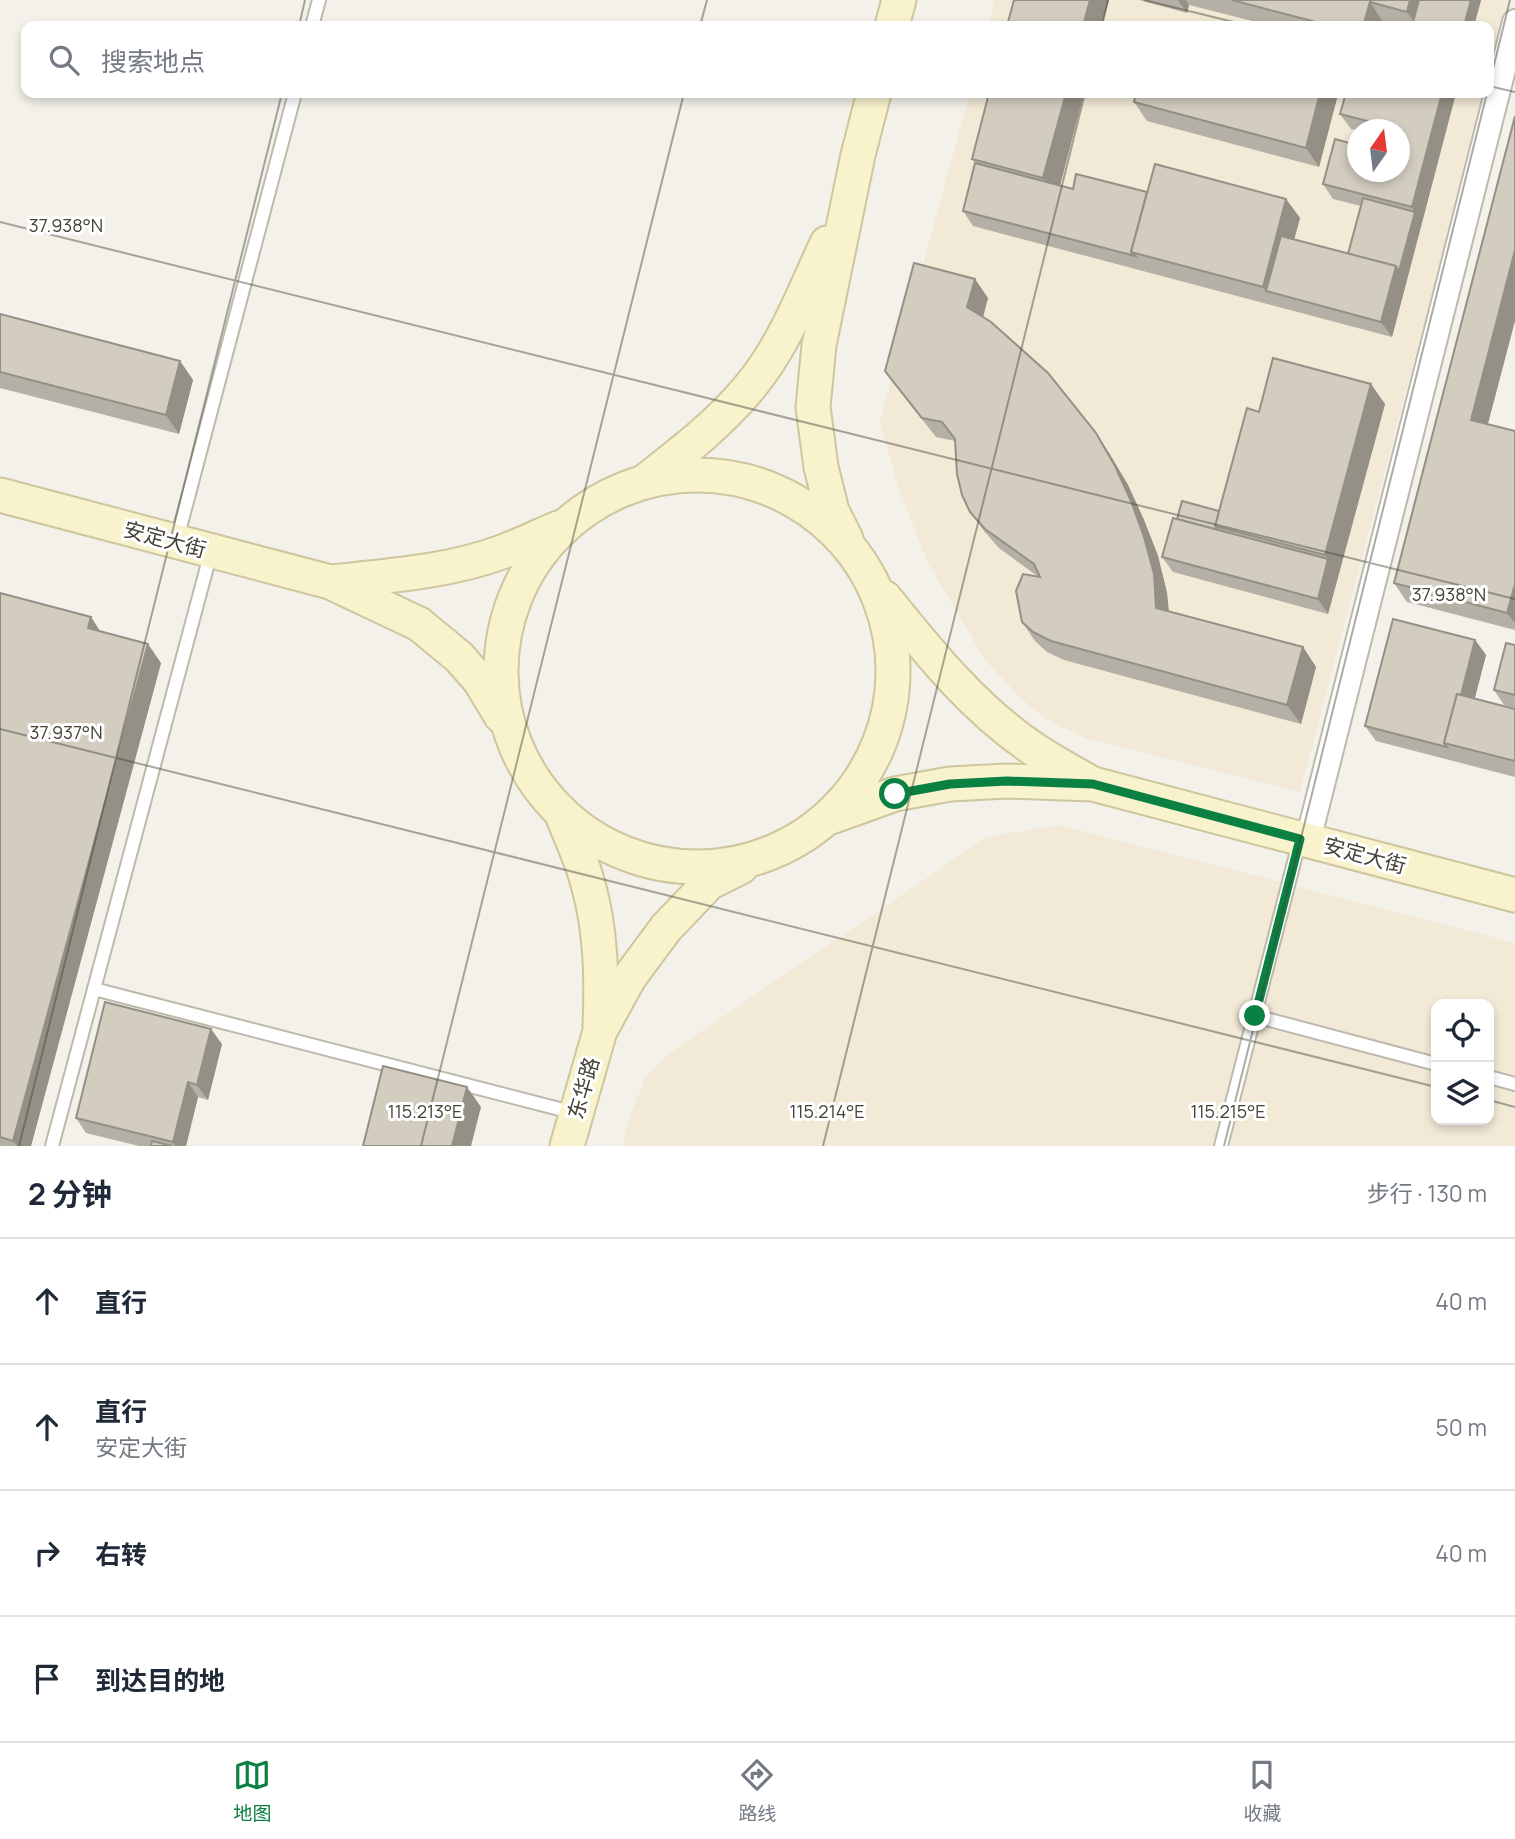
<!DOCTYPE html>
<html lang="zh">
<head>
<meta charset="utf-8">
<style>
	:root { --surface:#fff; --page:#f6f6f7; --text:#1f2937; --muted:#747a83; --line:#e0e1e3; --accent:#0b8043 }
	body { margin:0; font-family:Manrope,"Noto Sans SC",sans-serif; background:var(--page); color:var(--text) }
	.controls { position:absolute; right:21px; bottom:21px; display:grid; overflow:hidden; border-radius:14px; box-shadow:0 4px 10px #0003 }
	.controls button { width:63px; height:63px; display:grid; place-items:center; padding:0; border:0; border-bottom:2px solid var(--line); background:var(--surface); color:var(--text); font:35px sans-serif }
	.compass { position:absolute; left:1347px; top:119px; width:63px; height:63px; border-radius:50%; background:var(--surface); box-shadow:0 4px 10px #0003; rotate:14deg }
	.stop { position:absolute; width:21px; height:21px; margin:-16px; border:5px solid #0b8043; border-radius:50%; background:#fff }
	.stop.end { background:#0b8043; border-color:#fff; box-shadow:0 2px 7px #0008 }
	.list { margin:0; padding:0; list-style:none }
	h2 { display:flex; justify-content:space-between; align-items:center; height:91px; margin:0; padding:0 28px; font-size:30px }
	h2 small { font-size:23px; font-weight:400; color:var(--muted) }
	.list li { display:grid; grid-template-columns:46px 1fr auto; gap:21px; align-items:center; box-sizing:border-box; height:126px; padding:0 28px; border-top:2px solid var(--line) }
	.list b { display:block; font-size:26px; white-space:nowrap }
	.list p { margin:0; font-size:23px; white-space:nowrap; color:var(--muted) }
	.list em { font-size:23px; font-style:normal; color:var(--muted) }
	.icon { flex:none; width:38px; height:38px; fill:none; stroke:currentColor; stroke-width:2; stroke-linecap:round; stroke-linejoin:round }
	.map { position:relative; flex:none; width:1515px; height:1146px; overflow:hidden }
	.search { position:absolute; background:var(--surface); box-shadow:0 4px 10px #0003; left:21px; right:21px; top:21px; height:77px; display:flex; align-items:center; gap:18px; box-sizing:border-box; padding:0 24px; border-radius:14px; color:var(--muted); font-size:26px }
	.sheet { height:595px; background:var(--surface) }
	nav { display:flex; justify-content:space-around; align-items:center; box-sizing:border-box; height:98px; border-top:2px solid var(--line); background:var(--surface); font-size:19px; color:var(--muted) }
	nav a { display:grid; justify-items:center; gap:4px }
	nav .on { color:var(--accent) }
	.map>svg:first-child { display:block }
</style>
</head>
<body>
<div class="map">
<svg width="1515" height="1146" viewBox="0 0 1515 1146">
	<rect width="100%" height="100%" fill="#f3f1e9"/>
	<g fill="#f2e9d7" fill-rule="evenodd">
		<path d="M 995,0 L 1509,0 L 1489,78 L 1489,26 L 988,26 Z"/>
		<path d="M 970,93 L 1485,93 L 1300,792 L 1085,738 L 1046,719 L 1022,699 L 985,660 L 927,561 L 898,486 L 880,421 ZM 1358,130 L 1400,130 L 1400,172 L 1358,172 Z"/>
		<path d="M 1059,825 L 1515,943 L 1515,1146 L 622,1146 L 633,1108 L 646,1077 L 671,1052 L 987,837 ZM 1436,1004 L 1489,1004 L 1489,1120 L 1436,1120 Z"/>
	</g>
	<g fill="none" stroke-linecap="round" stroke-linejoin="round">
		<defs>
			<g id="lane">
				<path d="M 312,26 L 319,0"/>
				<path d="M 177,539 L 295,93"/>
				<path d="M 94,989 L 575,1113"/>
				<path d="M 1255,1016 L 1436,1064"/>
				<path d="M 1489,1077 L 1515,1084"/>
				<path d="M 52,1146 L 211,552"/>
				<path d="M 1221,1146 L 1300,839"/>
			</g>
			<path id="street" d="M 1308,840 L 1515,22"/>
			<g id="secondary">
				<path d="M 892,26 L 899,0"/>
				<circle cx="697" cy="671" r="196"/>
				<path d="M 644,482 C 681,453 718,425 748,389 C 784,347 804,292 827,243"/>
				<path d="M 0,495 L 330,582 L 419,624 L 459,657 L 480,681 L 501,716"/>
				<path d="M 846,539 L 832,511 L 821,467 L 813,407 L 819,345 L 858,155 L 874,93"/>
				<path d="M 330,582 C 387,576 448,572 502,552 C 521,545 539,536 558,528"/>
				<path d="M 885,598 C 930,654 975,710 1035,750 C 1053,762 1072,772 1091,783"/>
				<path d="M 561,812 C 570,836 582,860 588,884 C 601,930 602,977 600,1025"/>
				<path d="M 831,817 L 895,794 L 950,784 L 1007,781 L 1093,784 L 1515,895"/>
				<path d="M 567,1146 L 600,1031 L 629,978 L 666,928 L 709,883 L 741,867"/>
			</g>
		</defs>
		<use href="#lane" stroke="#bdb9ad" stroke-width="16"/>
		<use href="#street" stroke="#bdb9ad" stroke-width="28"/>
		<use href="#secondary" stroke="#cdc69e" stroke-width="37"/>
		<use href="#lane" stroke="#fff" stroke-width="12"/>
		<use href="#street" stroke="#fff" stroke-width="24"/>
		<use href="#secondary" stroke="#f8f2cd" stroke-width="33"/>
	</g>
	<g fill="#b5b0a5">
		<path d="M 1139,0 L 1481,0 L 1474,26 L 1401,26 L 1383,22 L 1382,26 L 1272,26 L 1189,5 L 1187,13 Z"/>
		<path d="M 989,93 L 1084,93 L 1060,186 L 1073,189 L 1286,199 L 1300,218 L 1294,240 L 1348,254 L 1361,206 L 1333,199 L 1323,184 L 1357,172 L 1399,130 L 1357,130 L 1351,129 L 1340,114 L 1346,93 L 1456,93 L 1392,337 L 973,226 L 963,211 L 975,163 L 972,159 Z"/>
		<path d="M 1136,93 L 1333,93 L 1337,98 L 1319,167 L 1147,121 L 1134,102 Z"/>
		<path d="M 988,298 L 983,318 L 1109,453 L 1128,485 L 1144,520 L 1158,556 L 1167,593 L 1169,611 L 1303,647 L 1316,667 L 1301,724 L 1064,660 L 1047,652 L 1035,641 L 1022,622 L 1037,576 L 999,548 L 984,531 L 970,512 L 955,441 L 936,437 L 899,390 L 885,371 Z"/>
		<path d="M 0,314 L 180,361 L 193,380 L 179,434 L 0,388 Z"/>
		<path d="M 1385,404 L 1328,614 L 1173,572 L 1162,557 L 1177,519 L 1219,511 L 1259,412 Z"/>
		<path d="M 1488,424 L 1515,431 L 1515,630 L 1407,602 L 1394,583 Z"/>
		<path d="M 0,593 L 100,631 L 161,663 L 31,1146 L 0,1146 Z"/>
		<path d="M 1475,640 L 1486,655 L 1475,698 L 1515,709 L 1515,777 L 1376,741 L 1365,726 Z"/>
		<path d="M 1515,645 L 1515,708 L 1504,705 L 1494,690 Z"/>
		<path d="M 222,1044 L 208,1100 L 198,1097 L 186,1146 L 139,1146 L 86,1133 L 76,1118 Z"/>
	</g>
	<g fill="#949086">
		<path d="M 1090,0 L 1109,0 L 1102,26 L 1083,26 Z"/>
		<path d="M 1178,0 L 1186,0 L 1189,5 L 1187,13 Z"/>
		<path d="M 1410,0 L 1428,0 L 1417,26 L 1407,12 Z"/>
		<path d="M 1471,0 L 1481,0 L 1474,26 L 1464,26 Z"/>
		<path d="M 1370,2 L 1383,22 L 1382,26 L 1363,26 Z"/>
		<path d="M 1066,93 L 1084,93 L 1057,197 L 1043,178 Z"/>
		<path d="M 1320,93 L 1333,93 L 1337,98 L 1319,167 L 1306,148 Z"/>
		<path d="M 1442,93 L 1456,93 L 1392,337 L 1381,322 L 1396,266 L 1415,212 L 1412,207 Z"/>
		<path d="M 1286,199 L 1300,218 L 1279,295 L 1266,291 L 1263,287 Z"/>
		<path d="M 1515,250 L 1515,321 L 1484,439 L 1471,420 Z"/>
		<path d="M 975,279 L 988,298 L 980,327 L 967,307 Z"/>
		<path d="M 180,361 L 193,380 L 179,434 L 166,415 Z"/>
		<path d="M 1371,384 L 1385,404 L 1328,614 L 1318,599 L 1328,559 L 1325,555 Z"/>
		<path d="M 1096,433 L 1109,453 L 1128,485 L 1144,520 L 1158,556 L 1167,593 L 1170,627 L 1156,608 Z"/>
		<path d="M 1515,584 L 1515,623 L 1507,613 Z"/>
		<path d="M 91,617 L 104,637 L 88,628 Z"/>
		<path d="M 1475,640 L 1486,655 L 1462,747 L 1448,744 Z"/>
		<path d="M 148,644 L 161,663 L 31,1146 L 17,1146 L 13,1141 Z"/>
		<path d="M 1303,647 L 1316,667 L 1301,724 L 1287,705 Z"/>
		<path d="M 211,1029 L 222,1044 L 208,1100 L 197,1085 Z"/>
		<path d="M 188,1082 L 198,1097 L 186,1146 L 175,1146 L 173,1142 Z"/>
		<path d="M 467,1087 L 481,1107 L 471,1146 L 452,1146 Z"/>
	</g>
	<g fill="#d3cdc0" stroke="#949086" stroke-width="2">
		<path d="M 1014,0 L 1090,0 L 1083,26 L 1007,26 Z"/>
		<path d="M 1232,0 L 1410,0 L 1407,12 L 1370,2 L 1363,26 L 1331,26 Z"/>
		<path d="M 1419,0 L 1471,0 L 1464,26 L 1412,26 Z"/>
		<path d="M 989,93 L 1066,93 L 1043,178 L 972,159 Z"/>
		<path d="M 1136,93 L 1320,93 L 1306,148 L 1134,102 Z"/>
		<path d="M 1346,93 L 1442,93 L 1412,207 L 1323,184 L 1335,139 L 1357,145 L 1357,172 L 1399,172 L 1399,130 L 1373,130 L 1375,123 L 1340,114 Z"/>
		<path d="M 1515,116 L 1515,250 L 1471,420 L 1515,431 L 1515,584 L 1507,613 L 1394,583 Z"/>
		<path d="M 975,163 L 1073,189 L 1076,174 L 1147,192 L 1131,252 L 1135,256 L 963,211 Z"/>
		<path d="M 1155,164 L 1286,199 L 1263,287 L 1131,252 Z"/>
		<path d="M 1363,198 L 1415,212 L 1399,271 L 1396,266 L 1348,254 Z"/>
		<path d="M 1281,236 L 1396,266 L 1381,322 L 1266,291 Z"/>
		<path d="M 914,263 L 975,279 L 967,307 L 991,322 L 1048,373 L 1096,433 L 1115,466 L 1131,501 L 1144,537 L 1154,574 L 1156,608 L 1303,647 L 1287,705 L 1051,641 L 1033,632 L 1022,622 L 1016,591 L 1023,574 L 1040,577 L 1034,564 L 985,529 L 970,512 L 962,495 L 957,474 L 955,439 L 942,422 L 922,418 L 885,371 Z"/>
		<path d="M 0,314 L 180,361 L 166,415 L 0,372 Z"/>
		<path d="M 1273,358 L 1371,384 L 1325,555 L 1215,526 L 1247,408 L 1259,412 Z"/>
		<path d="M 1182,501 L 1219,511 L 1215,526 L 1218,530 L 1177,519 Z"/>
		<path d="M 1173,518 L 1328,559 L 1318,599 L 1162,557 Z"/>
		<path d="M 0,593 L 91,617 L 88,628 L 148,644 L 13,1141 L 0,1137 Z"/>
		<path d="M 1393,619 L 1475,640 L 1461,695 L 1457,694 L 1444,743 L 1447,747 L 1365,726 Z"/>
		<path d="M 1506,643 L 1515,645 L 1515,695 L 1494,690 Z"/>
		<path d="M 1457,694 L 1515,709 L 1515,761 L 1444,743 Z"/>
		<path d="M 105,1002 L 211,1029 L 197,1085 L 188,1082 L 173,1142 L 76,1118 Z"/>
		<path d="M 383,1066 L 467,1087 L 452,1146 L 363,1146 Z"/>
		<path d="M 152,1141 L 172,1146 L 151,1146 Z"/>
	</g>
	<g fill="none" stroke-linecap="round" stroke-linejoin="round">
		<path stroke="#0b8043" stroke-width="9" d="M 895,794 L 950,784 L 1007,781 L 1093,784 L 1300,839 L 1255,1016"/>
	</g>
	<path fill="none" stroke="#454238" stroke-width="2" stroke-opacity="0.45" d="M 1144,0 L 1250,26M 299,26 L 305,0M 700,26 L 707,0M 1102,26 L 1108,0M 1489,85 L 1510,0M 1489,86 L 1515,92M 0,222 L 1515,599M 0,729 L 1436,1087M 1489,1100 L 1515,1107M 19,1146 L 282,93M 421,1146 L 684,93M 823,1146 L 1085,93M 1224,1146 L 1487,93"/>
	<g text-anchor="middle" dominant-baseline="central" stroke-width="6" stroke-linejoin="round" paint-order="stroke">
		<g font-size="21" fill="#454238" stroke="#fff">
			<text transform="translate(165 539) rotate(15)">安定大街</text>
			<text transform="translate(1365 855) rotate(15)">安定大街</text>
			<text transform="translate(583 1088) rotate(-74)">东华路</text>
		</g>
	</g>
	<g font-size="18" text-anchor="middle" fill="#454238" stroke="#fff" stroke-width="6" stroke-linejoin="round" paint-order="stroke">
		<text x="66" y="232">37.938°N</text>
		<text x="1449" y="601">37.938°N</text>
		<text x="66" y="739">37.937°N</text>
		<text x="425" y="1118">115.213°E</text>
		<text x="827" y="1118">115.214°E</text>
		<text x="1228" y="1118">115.215°E</text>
	</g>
</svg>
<div class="controls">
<button><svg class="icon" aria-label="locate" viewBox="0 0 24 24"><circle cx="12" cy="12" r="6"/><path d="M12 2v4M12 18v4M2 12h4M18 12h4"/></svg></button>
<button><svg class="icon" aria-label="layers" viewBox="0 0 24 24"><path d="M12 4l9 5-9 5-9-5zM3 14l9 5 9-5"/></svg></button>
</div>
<svg class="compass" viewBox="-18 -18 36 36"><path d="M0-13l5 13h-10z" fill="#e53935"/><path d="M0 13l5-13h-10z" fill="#747a83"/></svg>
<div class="stop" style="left:895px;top:794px"></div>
<div class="stop end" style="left:1255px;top:1016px"></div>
<div class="search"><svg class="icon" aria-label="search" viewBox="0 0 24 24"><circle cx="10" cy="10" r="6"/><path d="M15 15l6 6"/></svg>搜索地点</div>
</div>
<section class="sheet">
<h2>2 分钟<small>步行 · 130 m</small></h2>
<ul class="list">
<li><svg class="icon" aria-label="ahead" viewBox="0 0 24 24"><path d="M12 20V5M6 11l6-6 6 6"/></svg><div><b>直行</b></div><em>40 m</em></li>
<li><svg class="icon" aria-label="ahead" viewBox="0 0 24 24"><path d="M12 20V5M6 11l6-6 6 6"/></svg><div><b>直行</b><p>安定大街</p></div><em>50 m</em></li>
<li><svg class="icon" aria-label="right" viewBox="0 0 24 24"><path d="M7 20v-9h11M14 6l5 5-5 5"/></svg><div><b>右转</b></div><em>40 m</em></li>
<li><svg class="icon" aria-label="arrive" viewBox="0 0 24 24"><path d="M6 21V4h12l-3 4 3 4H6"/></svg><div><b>到达目的地</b></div></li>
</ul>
</section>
<nav>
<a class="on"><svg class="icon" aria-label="map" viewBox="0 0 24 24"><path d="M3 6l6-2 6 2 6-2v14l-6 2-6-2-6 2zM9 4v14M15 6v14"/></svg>地图</a>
<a><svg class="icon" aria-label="directions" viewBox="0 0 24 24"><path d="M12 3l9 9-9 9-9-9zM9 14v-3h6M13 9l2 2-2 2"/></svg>路线</a>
<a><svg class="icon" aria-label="saved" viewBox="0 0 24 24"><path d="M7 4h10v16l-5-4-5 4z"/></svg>收藏</a>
</nav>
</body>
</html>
